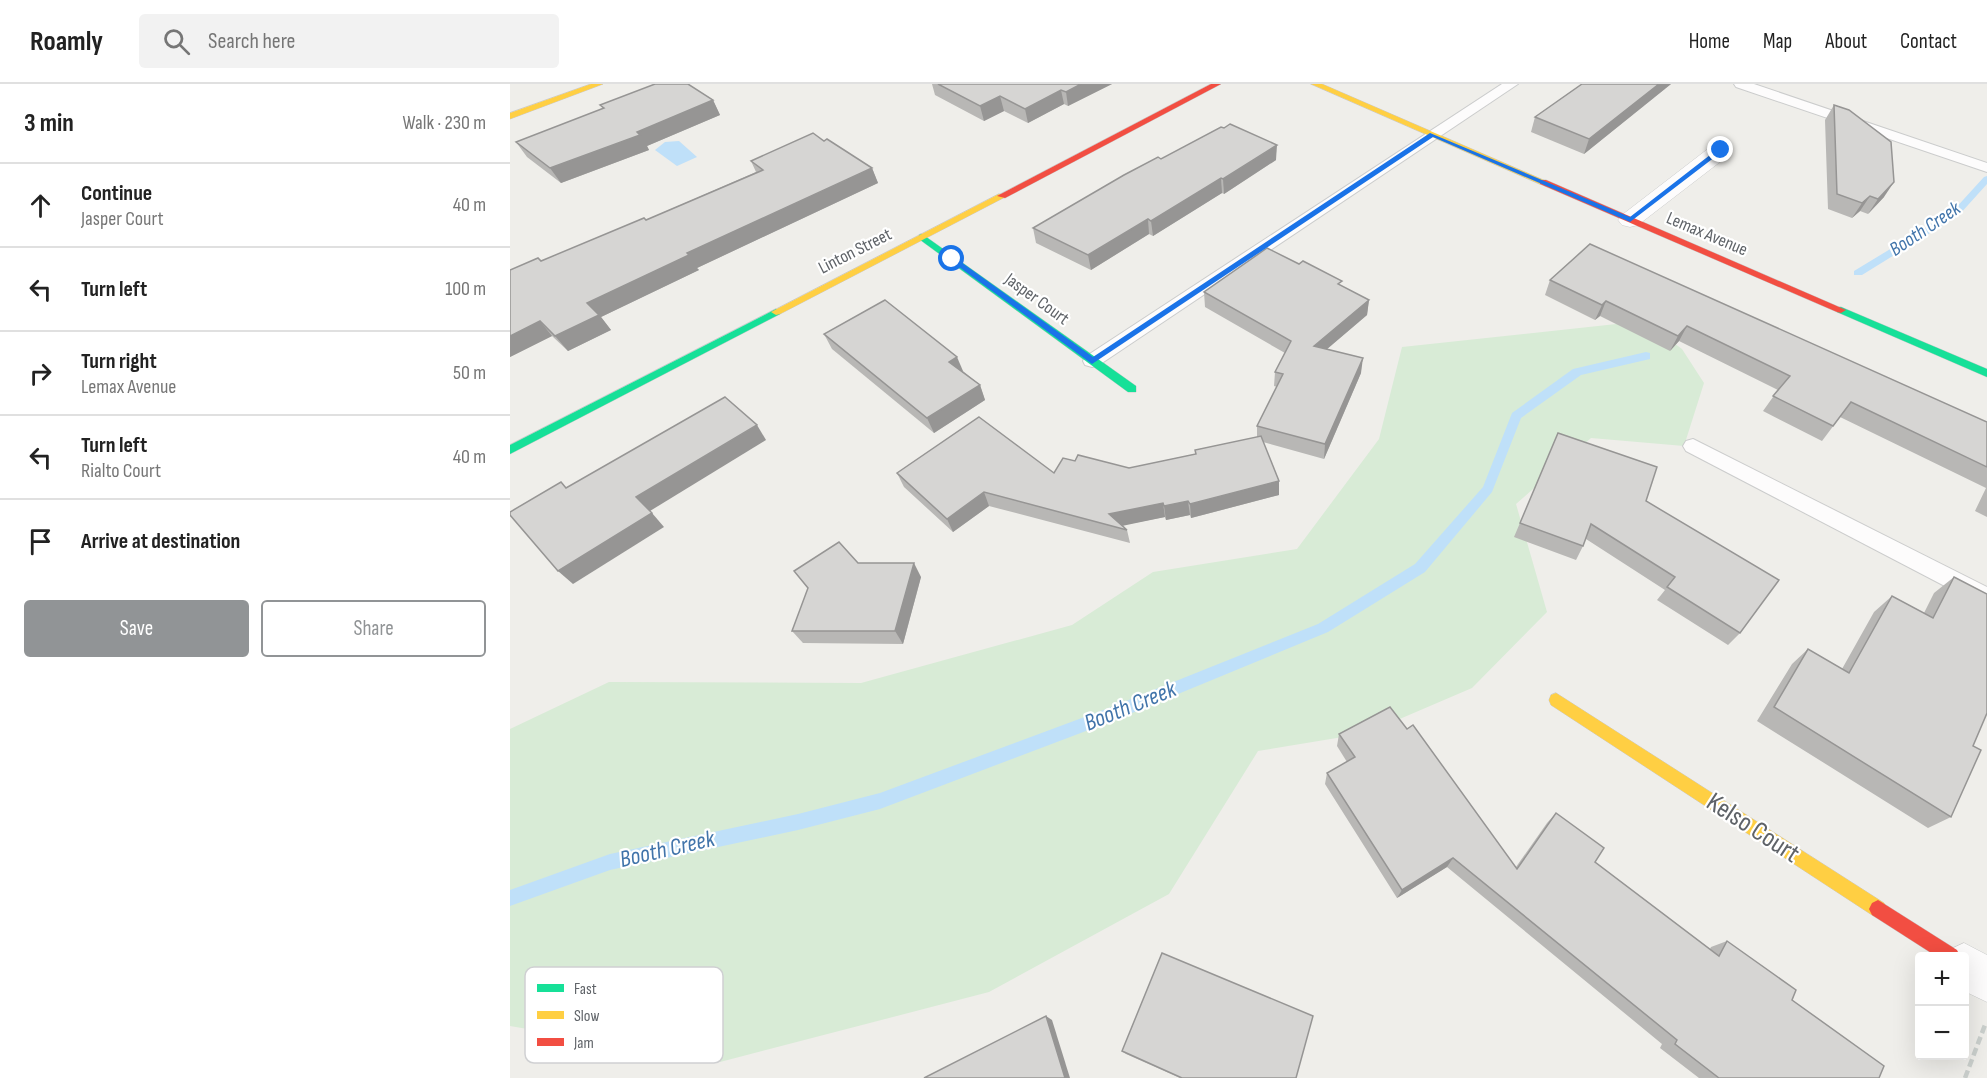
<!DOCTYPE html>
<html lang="en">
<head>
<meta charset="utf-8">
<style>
	:root { --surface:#fff; --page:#f2f2f2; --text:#222; --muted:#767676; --line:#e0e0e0; --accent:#919496 }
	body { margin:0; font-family:"Sofia Sans Condensed",sans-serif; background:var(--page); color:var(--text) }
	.controls { position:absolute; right:18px; bottom:18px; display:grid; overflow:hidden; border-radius:6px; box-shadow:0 6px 24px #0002 }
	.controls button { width:54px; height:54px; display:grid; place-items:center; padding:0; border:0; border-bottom:2px solid var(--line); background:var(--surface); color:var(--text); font:30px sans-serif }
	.stop { position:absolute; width:18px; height:18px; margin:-14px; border:4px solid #1a73e8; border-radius:50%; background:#fff }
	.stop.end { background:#1a73e8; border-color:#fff; box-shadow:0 2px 6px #0008 }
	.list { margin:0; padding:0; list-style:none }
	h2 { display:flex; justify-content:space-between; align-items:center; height:78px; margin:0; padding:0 24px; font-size:26px }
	h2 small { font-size:20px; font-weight:400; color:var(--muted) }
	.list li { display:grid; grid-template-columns:39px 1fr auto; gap:18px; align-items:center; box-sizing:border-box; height:84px; padding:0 24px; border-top:2px solid var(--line) }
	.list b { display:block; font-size:22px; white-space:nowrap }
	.list p { margin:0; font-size:20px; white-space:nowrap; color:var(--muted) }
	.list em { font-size:20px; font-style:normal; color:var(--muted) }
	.actions { display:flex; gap:12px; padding:18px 24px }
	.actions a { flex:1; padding:14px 0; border:2px solid var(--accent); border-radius:6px; text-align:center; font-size:21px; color:var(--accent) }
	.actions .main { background:var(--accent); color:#fff }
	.icon { flex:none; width:33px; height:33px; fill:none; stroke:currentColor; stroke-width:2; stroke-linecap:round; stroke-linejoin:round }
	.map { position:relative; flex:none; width:1477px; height:994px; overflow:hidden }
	header { display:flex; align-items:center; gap:36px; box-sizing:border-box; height:84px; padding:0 30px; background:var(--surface); border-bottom:2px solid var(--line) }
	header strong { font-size:28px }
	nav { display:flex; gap:33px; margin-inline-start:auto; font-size:21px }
	.search { width:420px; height:54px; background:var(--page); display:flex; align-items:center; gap:15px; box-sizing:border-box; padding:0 21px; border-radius:6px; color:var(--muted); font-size:22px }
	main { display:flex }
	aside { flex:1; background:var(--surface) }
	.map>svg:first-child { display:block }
</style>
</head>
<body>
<header>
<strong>Roamly</strong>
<div class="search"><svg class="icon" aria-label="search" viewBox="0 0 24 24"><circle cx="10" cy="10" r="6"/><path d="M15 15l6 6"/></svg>Search here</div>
<nav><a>Home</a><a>Map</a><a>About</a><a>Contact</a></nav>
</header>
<main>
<aside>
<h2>3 min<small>Walk · 230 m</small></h2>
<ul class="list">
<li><svg class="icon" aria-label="ahead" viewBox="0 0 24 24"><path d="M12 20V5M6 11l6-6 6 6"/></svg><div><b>Continue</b><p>Jasper Court</p></div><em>40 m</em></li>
<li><svg class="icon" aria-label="left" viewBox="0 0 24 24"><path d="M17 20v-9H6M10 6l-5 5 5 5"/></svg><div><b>Turn left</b></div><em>100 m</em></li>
<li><svg class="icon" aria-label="right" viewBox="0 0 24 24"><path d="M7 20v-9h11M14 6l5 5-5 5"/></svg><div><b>Turn right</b><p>Lemax Avenue</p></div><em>50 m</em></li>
<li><svg class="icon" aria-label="left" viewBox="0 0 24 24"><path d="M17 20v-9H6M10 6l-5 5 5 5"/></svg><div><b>Turn left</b><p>Rialto Court</p></div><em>40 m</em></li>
<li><svg class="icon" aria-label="arrive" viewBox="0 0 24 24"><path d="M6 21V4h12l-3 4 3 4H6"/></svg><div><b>Arrive at destination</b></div></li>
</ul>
<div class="actions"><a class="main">Save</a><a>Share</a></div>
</aside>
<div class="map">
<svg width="1477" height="994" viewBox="0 0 1477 994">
	<rect width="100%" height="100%" fill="#efeeea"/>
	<path fill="#d8ebd6" d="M 1134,237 L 1172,265 L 1194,299 L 1174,362 L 1081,354 L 1006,420 L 1037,528 L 962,604 L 857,649 L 748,667 L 659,810 L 479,908 L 210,978 L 0,942 L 0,645 L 99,598 L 351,599 L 562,541 L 643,488 L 787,465 L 869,355 L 892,263 Z"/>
	<path fill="#bfe0f9" d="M 169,57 L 187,73 L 167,82 L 145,66 L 155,58 Z"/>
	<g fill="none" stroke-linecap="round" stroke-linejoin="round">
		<g fill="#bfe0f9" fill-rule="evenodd">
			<path d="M 1477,92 L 1477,100 L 1449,131 L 1352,191 L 1344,191 L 1344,187 L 1443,127 L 1474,93 Z"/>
			<path d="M 1136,268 L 1140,269 L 1140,275 L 1071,291 L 1011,334 L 982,408 L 915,488 L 818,548 L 605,636 L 370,725 L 288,746 L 100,786 L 0,822 L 0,806 L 100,770 L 288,730 L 370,709 L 596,625 L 808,540 L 905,480 L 973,403 L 1002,329 L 1063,285 Z"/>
		</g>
		<defs>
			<g id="lane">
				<path d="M 992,0 L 1008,0 L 589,281 L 582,283 L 575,281 L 573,277 L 575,273 Z"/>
				<path d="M 1224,0 L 1244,0 L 1477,79 L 1477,88 L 1226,3 Z"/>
				<path d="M 1183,355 L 1477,503 L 1477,524 L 1176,367 L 1173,362 L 1176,357 Z"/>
			</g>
			<g id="street">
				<path d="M 1211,60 L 1219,61 L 1222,66 L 1219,71 L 1128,141 L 1120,143 L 1112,141 L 1108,136 L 1112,131 L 1203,61 Z"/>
				<path d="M 1454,859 L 1477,871 L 1477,918 L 1454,907 L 1454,872 L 1436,872 L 1439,866 Z"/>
			</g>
			<g id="fast">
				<path d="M 412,150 L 626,302 L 626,308 L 618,308 L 409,155 L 409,151 Z"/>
				<path d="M 1331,223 L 1477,285 L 1477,293 L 1327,228 L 1327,224 Z"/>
				<path d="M 266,225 L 271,228 L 270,230 L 0,370 L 0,361 Z"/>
			</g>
			<g id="slow">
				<path d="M 81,0 L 93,0 L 0,35 L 0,29 Z"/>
				<path d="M 801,0 L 812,0 L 1038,98 L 1030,100 Z"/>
				<path d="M 489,110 L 497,112 L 270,230 L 266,231 L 261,228 Z"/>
				<path d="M 1046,609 L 1374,819 L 1377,825 L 1374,831 L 1368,834 L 1362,831 L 1041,621 L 1039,616 L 1041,611 Z"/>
			</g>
			<g id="jam">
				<path d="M 701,0 L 711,0 L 495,114 L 487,112 Z"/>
				<path d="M 1030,96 L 1036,96 L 1336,226 L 1331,229 L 1327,228 L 1030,100 Z"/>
				<path d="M 1368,816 L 1447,866 L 1450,872 L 1426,872 L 1362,831 L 1359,825 L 1362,819 Z"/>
			</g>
		</defs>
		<use href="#lane" stroke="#cbcccc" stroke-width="2"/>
		<use href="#street" stroke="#cbcccc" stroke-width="1"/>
		<use href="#fast" stroke="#cacacb" stroke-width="1"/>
		<use href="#slow" stroke="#cacacb" stroke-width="1"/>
		<use href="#jam" stroke="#cacacb" stroke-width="1"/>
		<path stroke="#cacfcc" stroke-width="4.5" stroke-dasharray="8 4" stroke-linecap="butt" d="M 1455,994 L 1475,941"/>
		<use href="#lane" fill="#fdfcfc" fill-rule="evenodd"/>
		<use href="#street" fill="#fdfcfc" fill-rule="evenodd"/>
		<use href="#fast" fill="#16e098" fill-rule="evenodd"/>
		<use href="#slow" fill="#ffcf43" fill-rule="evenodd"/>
		<use href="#jam" fill="#f24e42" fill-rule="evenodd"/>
	</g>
	<g fill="#b8b7b5">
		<path d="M 422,0 L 602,0 L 558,22 L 554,20 L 518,39 L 494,27 L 474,37 L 425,11 Z"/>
		<path d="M 1072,0 L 1161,0 L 1074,70 L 1021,48 L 1025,33 Z"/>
		<path d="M 203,16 L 210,31 L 137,62 L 139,66 L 51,99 L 17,73 L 6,58 L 93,25 L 90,21 Z"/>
		<path d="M 1324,21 L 1374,113 L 1358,130 L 1350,127 L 1342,134 L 1318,125 L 1315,36 Z"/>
		<path d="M 314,57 L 362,84 L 368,99 L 187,184 L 189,186 L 91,233 L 101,246 L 58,267 L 42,252 L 0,273 L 0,186 L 31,177 L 136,136 L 246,88 L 241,77 Z"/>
		<path d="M 651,75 L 766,76 L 714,110 L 712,109 L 643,152 L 639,150 L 581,186 L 526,159 L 523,144 Z"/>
		<path d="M 1040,196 L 1477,338 L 1477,433 L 1465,427 L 1476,404 L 1330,333 L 1312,357 L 1253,327 L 1268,306 L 1169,257 L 1160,267 L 1090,232 L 1085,236 L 1035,211 Z"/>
		<path d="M 832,202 L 859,216 L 857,231 L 817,265 L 851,289 L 814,375 L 753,358 L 769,397 L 769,411 L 681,434 L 680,431 L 656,436 L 655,433 L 613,441 L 617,446 L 620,459 L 479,422 L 443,448 L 394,403 L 387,389 L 544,389 L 565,377 L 619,384 L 685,370 L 685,366 L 747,353 L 747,342 L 767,303 L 764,302 L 765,288 L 775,269 L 695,223 L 694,208 Z"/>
		<path d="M 314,250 L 453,287 L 470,301 L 475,316 L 424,349 L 322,265 Z"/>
		<path d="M 1048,349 L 1136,417 L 1230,549 L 1218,561 L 1147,516 L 1155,506 L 1076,455 L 1073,462 L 1066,476 L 1004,453 Z"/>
		<path d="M 348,479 L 411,493 L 393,560 L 293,559 L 282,547 Z"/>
		<path d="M 1444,493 L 1463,662 L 1441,733 L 1418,744 L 1247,637 L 1282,580 L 1298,565 L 1332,585 L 1364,528 L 1382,512 L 1414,529 L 1424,509 Z"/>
		<path d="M 829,650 L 1006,783 L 1037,739 L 1046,729 L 1085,778 L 1200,865 L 1201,863 L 1217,857 L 1369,994 L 1189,994 L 1150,964 L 1152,960 L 937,783 L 887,814 L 815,700 L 817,689 L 837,678 L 827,662 Z"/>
		<path d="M 612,967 L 786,994 L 670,994 L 616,970 Z"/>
	</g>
	<g fill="#969594">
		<path d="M 571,0 L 602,0 L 558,22 L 556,8 Z"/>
		<path d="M 1149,0 L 1161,0 L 1074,70 L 1079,55 Z"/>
		<path d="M 551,6 L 554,20 L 518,39 L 515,25 Z"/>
		<path d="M 490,12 L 494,27 L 474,37 L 470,22 Z"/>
		<path d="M 203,16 L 210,31 L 137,62 L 139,66 L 51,99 L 40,84 Z"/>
		<path d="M 767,61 L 766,76 L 714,110 L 713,95 Z"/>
		<path d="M 362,84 L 368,99 L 187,184 L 189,186 L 91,233 L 101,246 L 58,267 L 45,252 L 77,219 L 177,169 Z"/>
		<path d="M 711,94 L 712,109 L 643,152 L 641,137 Z"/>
		<path d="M 1384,98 L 1374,113 L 1358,130 L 1368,115 Z"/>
		<path d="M 1360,112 L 1350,127 L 1342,134 L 1352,119 Z"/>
		<path d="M 638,135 L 639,150 L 581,186 L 578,171 Z"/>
		<path d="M 859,216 L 857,231 L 803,277 L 804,262 Z"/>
		<path d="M 1096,217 L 1090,232 L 1085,236 L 1092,221 Z"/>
		<path d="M 30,237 L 42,252 L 0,273 L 0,252 Z"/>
		<path d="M 1177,242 L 1169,257 L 1160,267 L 1168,252 Z"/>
		<path d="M 447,273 L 453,287 L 445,293 L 439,278 Z"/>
		<path d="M 853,274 L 851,289 L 814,375 L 815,360 Z"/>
		<path d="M 470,301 L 475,316 L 424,349 L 417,334 Z"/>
		<path d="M 247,341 L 256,356 L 140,427 L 126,413 Z"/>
		<path d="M 769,397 L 769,411 L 681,434 L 680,420 Z"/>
		<path d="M 474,408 L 479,422 L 443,448 L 437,435 Z"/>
		<path d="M 678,417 L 680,431 L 656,436 L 654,422 Z"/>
		<path d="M 653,419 L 655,433 L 607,443 L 599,430 Z"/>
		<path d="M 142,429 L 154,443 L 63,500 L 48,487 Z"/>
		<path d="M 404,479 L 411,493 L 393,560 L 385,547 Z"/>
		<path d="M 943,774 L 937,783 L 887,814 L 892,806 Z"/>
		<path d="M 536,932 L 542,936 L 560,994 L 555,994 Z"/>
	</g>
	<g fill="#d6d5d3" stroke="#969594" stroke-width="1.5">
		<path d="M 145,0 L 178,0 L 203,16 L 127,48 L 130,51 L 40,84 L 6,58 L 94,24 L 90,21 Z"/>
		<path d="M 428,0 L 571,0 L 556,8 L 551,6 L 515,25 L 490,12 L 470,22 Z"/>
		<path d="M 1072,0 L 1149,0 L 1079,55 L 1025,33 Z"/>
		<path d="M 1324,21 L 1339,26 L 1381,58 L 1384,98 L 1368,115 L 1360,112 L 1352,119 L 1327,110 Z"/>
		<path d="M 720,40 L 767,61 L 713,95 L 711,94 L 641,137 L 638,135 L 578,171 L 523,144 L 614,91 L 648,73 L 651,75 L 711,43 L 714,44 Z"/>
		<path d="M 303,49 L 314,57 L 317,55 L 362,84 L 177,169 L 179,171 L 77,219 L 89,231 L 45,252 L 30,237 L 0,252 L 0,186 L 28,174 L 31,177 L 134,134 L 136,136 L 253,86 L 241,77 Z"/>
		<path d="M 1080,160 L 1477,338 L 1477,383 L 1341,318 L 1323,342 L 1263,312 L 1280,292 L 1177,242 L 1168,252 L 1096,217 L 1092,221 L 1040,196 Z"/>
		<path d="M 757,164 L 789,180 L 793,177 L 832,197 L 828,200 L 859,216 L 804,262 L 853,274 L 815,360 L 747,342 L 773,290 L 765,288 L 781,257 L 694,208 Z"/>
		<path d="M 375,216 L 447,273 L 439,278 L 470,301 L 417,334 L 314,250 Z"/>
		<path d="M 215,313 L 247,341 L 126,413 L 142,429 L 48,487 L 0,431 L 0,428 L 51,398 L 56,404 Z"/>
		<path d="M 469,333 L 544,389 L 553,374 L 565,377 L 568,371 L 619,384 L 686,370 L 685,366 L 751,352 L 769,397 L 680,420 L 678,417 L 654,422 L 653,419 L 599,430 L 617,446 L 474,408 L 437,435 L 387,389 Z"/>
		<path d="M 1048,349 L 1147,383 L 1136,417 L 1269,496 L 1230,549 L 1157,503 L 1165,493 L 1081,440 L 1073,462 L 1010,439 Z"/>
		<path d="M 329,458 L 348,479 L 404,479 L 385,547 L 282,547 L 298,504 L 284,487 Z"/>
		<path d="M 1444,493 L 1477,510 L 1477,629 L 1463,662 L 1471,666 L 1441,733 L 1264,623 L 1298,565 L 1339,589 L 1382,512 L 1423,534 Z"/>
		<path d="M 880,623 L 897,645 L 903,641 L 1007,785 L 1046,729 L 1094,764 L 1085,778 L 1209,872 L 1217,857 L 1286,906 L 1282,916 L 1374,982 L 1369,994 L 1209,994 L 1165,960 L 1167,956 L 943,774 L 892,806 L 817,689 L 845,673 L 829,650 Z"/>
		<path d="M 652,869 L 803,932 L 786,994 L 672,994 L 612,967 Z"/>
		<path d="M 536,932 L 555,994 L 414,994 Z"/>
	</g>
	<path fill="#1a73e8" d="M 920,49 L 1120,133 L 1209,64 L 1214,66 L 1120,138 L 923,53 L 582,280 L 438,175 L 444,173 L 583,273 Z"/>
	<g text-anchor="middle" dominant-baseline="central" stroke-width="4.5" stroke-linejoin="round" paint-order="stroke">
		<g font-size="18" fill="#5f6368" stroke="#fff">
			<text transform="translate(1197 150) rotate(23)">Lemax Avenue</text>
			<text transform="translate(345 167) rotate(-27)">Linton Street</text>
			<text transform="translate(527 215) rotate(36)">Jasper Court</text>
		</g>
		<g font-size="20" font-style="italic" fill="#4174aa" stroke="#fff">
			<text transform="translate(1415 145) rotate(-34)">Booth Creek</text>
		</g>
		<g font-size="24" font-style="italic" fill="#4174aa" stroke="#fff">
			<text transform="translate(620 622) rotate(-22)">Booth Creek</text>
			<text transform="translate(157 765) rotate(-13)">Booth Creek</text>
		</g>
		<g font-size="27" fill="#5f6368" stroke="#fff">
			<text transform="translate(1243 744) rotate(33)">Kelso Court</text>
		</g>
	</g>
	<rect x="15" y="883" width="198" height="96" rx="9" fill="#fff" stroke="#cfd0d2" stroke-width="1.5"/>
	<rect x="27" y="900" width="27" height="8" fill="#16e098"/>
	<rect x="27" y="927" width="27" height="8" fill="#ffcf43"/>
	<rect x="27" y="954" width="27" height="8" fill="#f24e42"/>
	<g font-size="16" fill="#5f6368">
		<text x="64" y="910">Fast</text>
		<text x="64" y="937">Slow</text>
		<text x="64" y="964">Jam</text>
	</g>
</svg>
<div class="controls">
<button>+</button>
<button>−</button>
</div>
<div class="stop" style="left:442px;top:175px"></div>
<div class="stop end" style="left:1211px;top:66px"></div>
</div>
</main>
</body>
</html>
